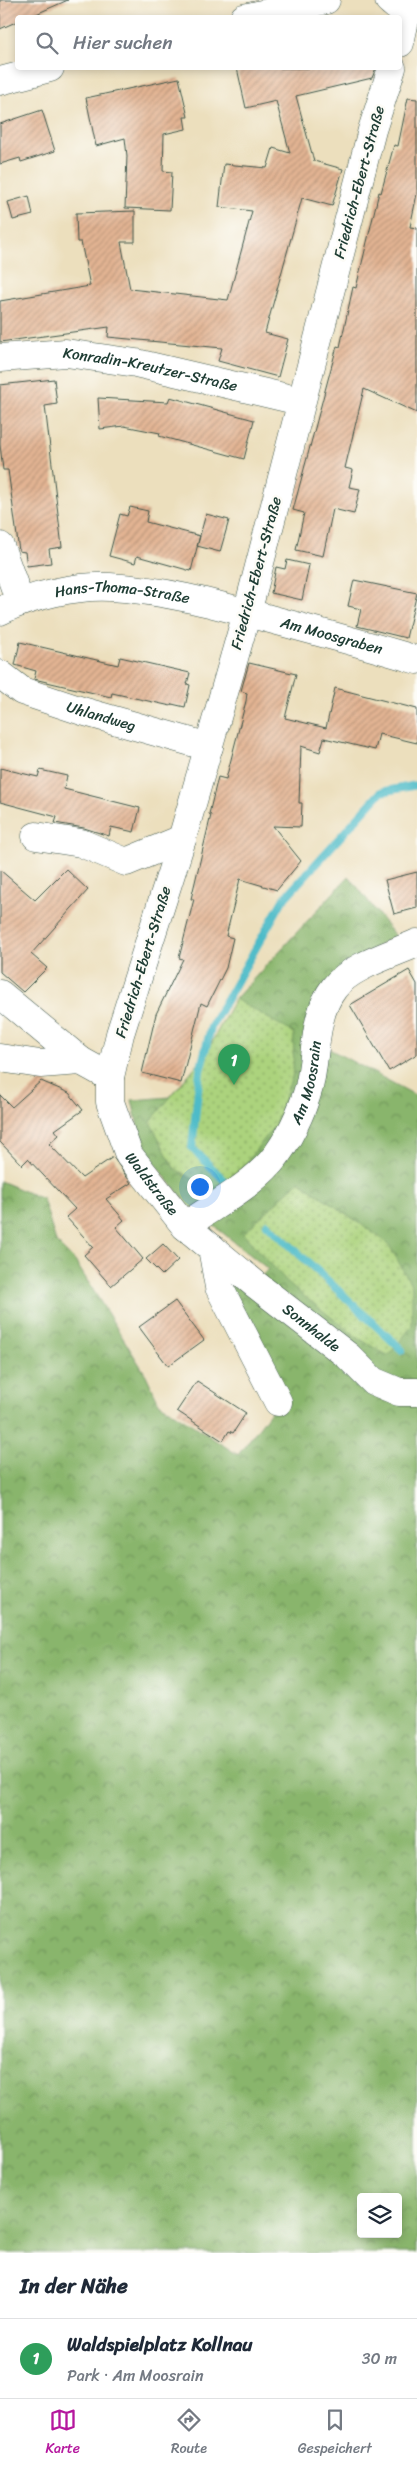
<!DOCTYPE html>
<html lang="de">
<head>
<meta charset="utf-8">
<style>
	:root { --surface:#fff; --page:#f2f2f3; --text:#1f2937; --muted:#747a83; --line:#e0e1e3; --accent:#b5179e }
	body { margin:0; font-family:Sriracha,sans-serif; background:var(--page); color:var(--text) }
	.controls { position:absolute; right:15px; bottom:15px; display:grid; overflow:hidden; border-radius:5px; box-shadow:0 2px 8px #0003 }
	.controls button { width:45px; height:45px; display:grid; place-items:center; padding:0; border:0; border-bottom:1px solid var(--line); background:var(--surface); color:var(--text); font:25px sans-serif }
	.you { position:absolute; left:199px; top:1186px; width:18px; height:18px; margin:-12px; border:4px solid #fff; border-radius:50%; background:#1a73e8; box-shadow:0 0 0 8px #1a73e833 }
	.badge { display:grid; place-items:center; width:32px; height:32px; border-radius:50%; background:var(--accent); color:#fff; font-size:16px; font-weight:700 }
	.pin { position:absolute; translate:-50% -41px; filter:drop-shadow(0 1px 2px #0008) }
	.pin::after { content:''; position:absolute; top:26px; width:18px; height:15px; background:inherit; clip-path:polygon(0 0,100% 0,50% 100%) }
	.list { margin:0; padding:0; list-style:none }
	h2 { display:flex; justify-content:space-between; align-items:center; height:65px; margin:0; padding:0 20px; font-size:21px }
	h2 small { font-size:16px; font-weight:400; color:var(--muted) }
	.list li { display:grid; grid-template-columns:32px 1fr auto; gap:15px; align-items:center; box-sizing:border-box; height:80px; padding:0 20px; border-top:1px solid var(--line) }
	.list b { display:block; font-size:19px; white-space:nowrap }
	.list p { margin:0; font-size:16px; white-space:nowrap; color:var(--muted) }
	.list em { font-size:16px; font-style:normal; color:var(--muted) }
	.icon { flex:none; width:28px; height:28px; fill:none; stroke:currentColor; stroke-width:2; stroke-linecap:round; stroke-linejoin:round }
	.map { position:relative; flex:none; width:417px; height:2253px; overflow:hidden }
	.search { position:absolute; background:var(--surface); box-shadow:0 2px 8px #0003; left:15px; right:15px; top:15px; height:55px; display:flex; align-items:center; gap:12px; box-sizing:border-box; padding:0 18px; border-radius:5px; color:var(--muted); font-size:19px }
	.sheet { height:145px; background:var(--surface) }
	nav { display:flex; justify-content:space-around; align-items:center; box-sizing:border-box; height:70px; border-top:1px solid var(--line); background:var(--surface); font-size:14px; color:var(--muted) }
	nav a { display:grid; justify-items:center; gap:2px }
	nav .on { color:var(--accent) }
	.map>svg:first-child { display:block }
</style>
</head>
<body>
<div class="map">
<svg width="417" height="2253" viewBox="0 0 417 2253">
	<defs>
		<pattern id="forest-crowns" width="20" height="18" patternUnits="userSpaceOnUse" patternTransform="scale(1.25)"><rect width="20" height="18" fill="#89b56c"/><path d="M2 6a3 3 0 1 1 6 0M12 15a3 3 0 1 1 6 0" fill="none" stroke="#6f945a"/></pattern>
		<pattern id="park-dots" width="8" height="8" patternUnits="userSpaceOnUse" patternTransform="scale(1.25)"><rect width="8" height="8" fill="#acd37d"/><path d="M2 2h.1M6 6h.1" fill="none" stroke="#8bac67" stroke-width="1.8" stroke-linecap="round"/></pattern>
		<pattern id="building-hatch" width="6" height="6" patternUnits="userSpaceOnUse" patternTransform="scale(1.25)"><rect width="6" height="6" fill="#e3b493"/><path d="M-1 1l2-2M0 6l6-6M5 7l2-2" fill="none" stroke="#b79479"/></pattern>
	</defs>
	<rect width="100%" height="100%" fill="#fdfcf7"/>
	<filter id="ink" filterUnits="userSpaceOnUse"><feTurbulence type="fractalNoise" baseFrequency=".02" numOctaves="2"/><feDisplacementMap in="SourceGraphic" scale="10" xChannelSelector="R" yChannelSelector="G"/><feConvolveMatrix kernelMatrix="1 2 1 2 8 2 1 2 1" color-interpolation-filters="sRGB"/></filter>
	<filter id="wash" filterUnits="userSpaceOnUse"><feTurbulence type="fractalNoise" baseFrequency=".0096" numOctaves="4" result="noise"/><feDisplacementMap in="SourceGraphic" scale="20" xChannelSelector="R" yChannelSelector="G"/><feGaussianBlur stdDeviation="1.12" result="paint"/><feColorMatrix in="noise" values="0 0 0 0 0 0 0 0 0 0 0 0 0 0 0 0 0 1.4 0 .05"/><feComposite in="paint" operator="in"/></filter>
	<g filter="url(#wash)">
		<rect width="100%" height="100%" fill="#ecdfbd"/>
		<path fill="url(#forest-crowns)" stroke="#547950" fill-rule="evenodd" d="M 349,876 L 395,936 L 342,967 L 316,1042 L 417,1096 L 417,2253 L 0,2253 L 0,1181 L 43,1199 L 56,1242 L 75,1261 L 146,1375 L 159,1403 L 238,1455 L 278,1402 L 219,1287 L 255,1284 L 268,1269 L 188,1205 L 143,1149 L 132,1100 L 170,1097 L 205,1055 L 235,999 ZM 361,2197 L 398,2197 L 398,2234 L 361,2234 Z"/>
		<g fill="url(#park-dots)" stroke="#668858">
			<path d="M 235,999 L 294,1033 L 293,1074 L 275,1125 L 243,1167 L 212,1190 L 174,1168 L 150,1122 L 205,1055 Z"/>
			<path d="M 299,1181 L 388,1243 L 412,1286 L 412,1326 L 388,1356 L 358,1338 L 292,1287 L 243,1234 Z"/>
		</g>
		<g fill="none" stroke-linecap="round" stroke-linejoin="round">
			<g stroke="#4ebbc8" stroke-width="8">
				<path d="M 224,1180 L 192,1148 L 200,1071 L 211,1027 L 283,900 L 381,792 L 417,785"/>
				<path d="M 267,1224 L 402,1350"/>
			</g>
		</g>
		<g id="blocks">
			<g fill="url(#building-hatch)">
				<path d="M 0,0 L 68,0 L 27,18 L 18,18 L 18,21 L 0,29 Z"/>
				<path d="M 237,68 L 376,68 L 372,78 L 296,96 L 314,161 L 343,169 L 332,206 L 302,198 L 265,333 L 288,339 L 278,377 L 218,361 L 222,348 L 108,337 L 109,327 L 0,342 L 0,301 L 90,286 L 81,242 L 77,242 L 76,213 L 135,211 L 135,242 L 121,242 L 130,289 L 228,300 L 252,211 L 219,207 L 224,164 L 267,168 L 273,148 L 290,153 L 276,101 L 246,108 Z"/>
				<path d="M 179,78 L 188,117 L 184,117 L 186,129 L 164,134 L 163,171 L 172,172 L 170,210 L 125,208 L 127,156 L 125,138 L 96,146 L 86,98 Z"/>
				<path d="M 408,98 L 417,99 L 417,194 L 410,227 L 417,228 L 417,413 L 364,389 L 345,468 L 353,470 L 349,487 L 360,489 L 354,514 L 333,509 L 323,556 L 296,550 L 304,513 L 293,510 L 337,346 L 340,347 L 353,287 L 356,288 L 379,192 L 381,193 L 394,145 L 398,146 Z"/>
				<path d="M 42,110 L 55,151 L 21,162 L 20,158 L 0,164 L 0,124 Z"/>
				<path d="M 29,196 L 33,215 L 13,220 L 8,202 Z"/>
				<path d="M 54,379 L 57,404 L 45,406 L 62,547 L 49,549 L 51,563 L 27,566 L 25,552 L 19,551 L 8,470 L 3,470 L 0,445 L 0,385 Z"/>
				<path d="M 170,397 L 254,420 L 244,459 L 159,436 L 160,433 L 124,426 L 100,429 L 98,398 L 168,402 Z"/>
				<path d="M 130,507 L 148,511 L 146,522 L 200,536 L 191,571 L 137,556 L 135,563 L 109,556 L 120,514 L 127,516 Z"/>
				<path d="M 206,514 L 229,520 L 220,552 L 197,546 Z"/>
				<path d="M 287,560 L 309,565 L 302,600 L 271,593 L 276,567 L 285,569 Z"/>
				<path d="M 354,580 L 417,593 L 406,638 L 357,626 L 361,609 L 348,606 Z"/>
				<path d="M 20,642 L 118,665 L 120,657 L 190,673 L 187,684 L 190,685 L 185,707 L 172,704 L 171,706 L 112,693 L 111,697 L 34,679 L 36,671 L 15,665 Z"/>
				<path d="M 249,663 L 296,674 L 285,718 L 326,728 L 335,688 L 417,709 L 417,743 L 379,734 L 375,750 L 324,738 L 320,752 L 301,746 L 299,803 L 302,803 L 301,827 L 273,826 L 301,861 L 277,890 L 240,879 L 226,936 L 233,938 L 226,968 L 207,1006 L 201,1003 L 181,1083 L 142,1073 L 156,1014 L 183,959 L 179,958 L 194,899 L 191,899 L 211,815 L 209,814 L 218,777 L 226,779 L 246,701 L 247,693 L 241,691 Z"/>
				<path d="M 0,768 L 38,777 L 40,770 L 67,776 L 64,789 L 140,808 L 134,832 L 111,827 L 109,836 L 84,828 L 55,823 L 57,817 L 0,802 Z"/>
				<path d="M 66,869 L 88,890 L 31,954 L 47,968 L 23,992 L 0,972 L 0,870 L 35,900 Z"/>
				<path d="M 417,872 L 417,908 L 394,914 L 385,880 Z"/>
				<path d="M 409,970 L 417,984 L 417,1054 L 389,1071 L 350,1005 Z"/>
				<path d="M 41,1081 L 69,1093 L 83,1110 L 55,1130 L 59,1135 L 49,1144 L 82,1178 L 113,1157 L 131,1183 L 106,1199 L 124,1220 L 116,1227 L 143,1259 L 111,1286 L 84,1255 L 93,1247 L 66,1217 L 75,1209 L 28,1159 L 22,1165 L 0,1142 L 0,1095 L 12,1107 Z"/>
				<path d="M 163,1244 L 178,1260 L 162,1275 L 146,1259 Z"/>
				<path d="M 175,1301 L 204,1340 L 168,1366 L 139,1327 Z"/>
				<path d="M 197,1381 L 246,1413 L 233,1433 L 229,1431 L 223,1441 L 177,1411 Z"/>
			</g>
		</g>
	</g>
	<g filter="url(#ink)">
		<use href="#blocks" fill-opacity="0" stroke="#3e5549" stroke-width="1"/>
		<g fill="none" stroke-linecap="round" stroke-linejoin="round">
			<defs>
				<g id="street">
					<path d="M 400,43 L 407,11"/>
					<path id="s1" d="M 392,68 L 372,130 L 247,613 L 182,839 L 120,1034 L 110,1077 L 110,1102 L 129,1155 L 185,1226 L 255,1284 L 348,1356 L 373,1381 L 399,1392 L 417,1392"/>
					<path id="s2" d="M 0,358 L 66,353 L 136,363 L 300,401"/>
					<path d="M 0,546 L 20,602"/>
					<path id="s3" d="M 0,611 C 30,596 77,585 110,587 C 165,590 218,605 270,619 C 319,632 368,645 417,660"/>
					<path id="s4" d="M 0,674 L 22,691 L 82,711 L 209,747"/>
					<path d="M 36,836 L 81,843 L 126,862 L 182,839"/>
					<path d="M 0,994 L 81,1061 L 110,1077"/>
					<path d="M 0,1058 L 40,1064 L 81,1061"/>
					<path id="s5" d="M 185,1226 C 213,1206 248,1188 271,1162 C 288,1142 302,1112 309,1087 C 317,1055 313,1015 334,988 C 350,966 393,954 417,943"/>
					<path d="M 212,1248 L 219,1287 L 278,1402"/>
				</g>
				<g id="secondary">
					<path d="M 389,0 C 397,8 406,13 417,10"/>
					<path d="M 244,18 L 326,0"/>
					<path d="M 0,81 L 50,68"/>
				</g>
			</defs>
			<use href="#street" stroke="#3e5549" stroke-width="29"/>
			<use href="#secondary" stroke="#3e5549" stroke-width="29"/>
			<use href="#street" stroke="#fff" stroke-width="28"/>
			<use href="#secondary" stroke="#fff" stroke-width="28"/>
		</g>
	</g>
	<g text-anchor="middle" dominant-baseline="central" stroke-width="5" stroke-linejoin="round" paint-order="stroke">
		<g font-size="15" fill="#1f3d34" stroke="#fdfcf7">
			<text transform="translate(359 182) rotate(-75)">Friedrich-Ebert-Straße</text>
			<text stroke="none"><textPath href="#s2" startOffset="152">Konradin-Kreutzer-Straße</textPath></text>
			<text transform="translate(256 573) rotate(-75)">Friedrich-Ebert-Straße</text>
			<text stroke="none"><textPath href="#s3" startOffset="126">Hans-Thoma-Straße</textPath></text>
			<text stroke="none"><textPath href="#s3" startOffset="341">Am Moosgraben</textPath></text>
			<text stroke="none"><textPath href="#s4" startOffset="111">Uhlandweg</textPath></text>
			<text transform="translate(143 962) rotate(-73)">Friedrich-Ebert-Straße</text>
			<text stroke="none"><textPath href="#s5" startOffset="196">Am Moosrain</textPath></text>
			<text stroke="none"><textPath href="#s1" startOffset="1166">Waldstraße</textPath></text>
			<text stroke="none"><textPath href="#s1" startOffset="1382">Sonnhalde</textPath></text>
		</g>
	</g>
</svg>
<div class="controls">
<button><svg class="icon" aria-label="layers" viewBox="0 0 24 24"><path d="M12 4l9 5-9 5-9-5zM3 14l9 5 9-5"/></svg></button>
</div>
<div class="you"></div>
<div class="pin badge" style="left:234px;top:1085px;background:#2e9e5b">1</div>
<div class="search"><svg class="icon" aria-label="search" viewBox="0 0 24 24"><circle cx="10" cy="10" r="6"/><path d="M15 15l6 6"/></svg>Hier suchen</div>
</div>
<section class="sheet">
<h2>In der Nähe<small></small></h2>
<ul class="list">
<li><span class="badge" style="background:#2e9e5b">1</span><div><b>Waldspielplatz Kollnau</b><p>Park · Am Moosrain</p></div><em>30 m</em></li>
</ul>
</section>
<nav>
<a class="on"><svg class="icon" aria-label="map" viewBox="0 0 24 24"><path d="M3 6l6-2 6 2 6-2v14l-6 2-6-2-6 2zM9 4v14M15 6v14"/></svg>Karte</a>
<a><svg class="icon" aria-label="directions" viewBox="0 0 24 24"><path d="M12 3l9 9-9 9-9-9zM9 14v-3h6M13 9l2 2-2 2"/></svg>Route</a>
<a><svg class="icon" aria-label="saved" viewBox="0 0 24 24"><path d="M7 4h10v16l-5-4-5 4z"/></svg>Gespeichert</a>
</nav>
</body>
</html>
